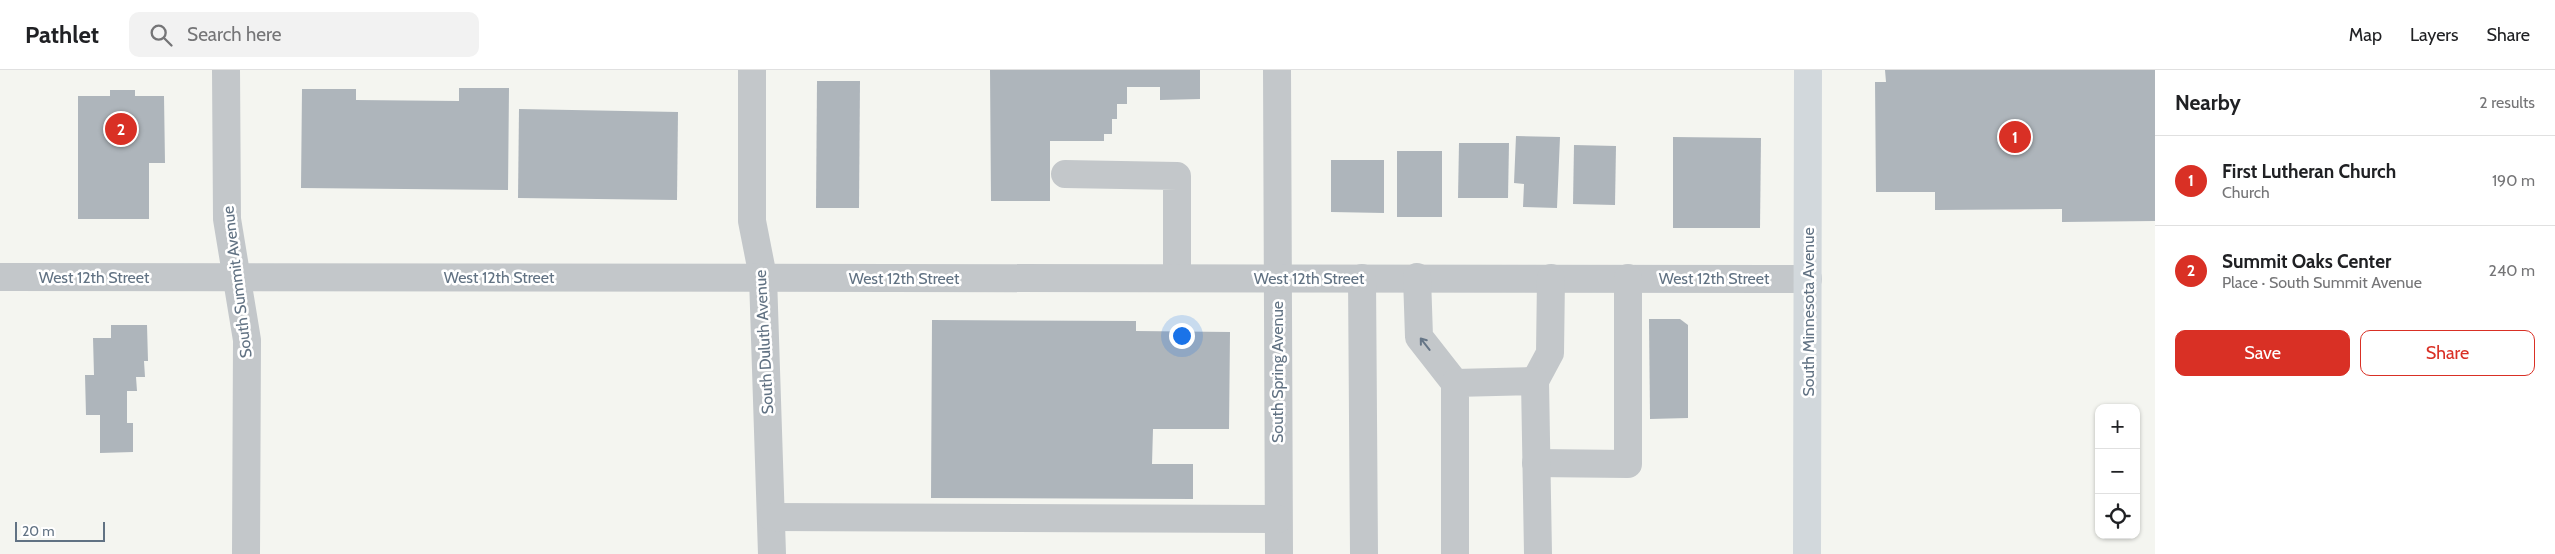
<!DOCTYPE html>
<html lang="en">
<head>
<meta charset="utf-8">
<style>
	:root { --surface:#fff; --page:#f2f2f2; --text:#202124; --muted:#757577; --line:#e0e0e0; --accent:#d93025 }
	body { margin:0; font-family:Cabin,sans-serif; background:var(--page); color:var(--text) }
	.controls { position:absolute; right:15px; bottom:15px; display:grid; overflow:hidden; border-radius:10px; box-shadow:0 1px 4px #0004 }
	.controls button { width:45px; height:45px; display:grid; place-items:center; padding:0; border:0; border-bottom:1px solid var(--line); background:var(--surface); color:var(--text); font:25px sans-serif }
	.scale { position:absolute; left:15px; bottom:12px; width:90px; box-sizing:border-box; padding-left:5px; border:2px solid #617283; border-top:0; font-size:14px; line-height:18px; white-space:nowrap; color:#617283; -webkit-text-stroke:4px #fff; paint-order:stroke }
	.you { position:absolute; left:1181px; top:265px; width:18px; height:18px; margin:-12px; border:4px solid #fff; border-radius:50%; background:#1a73e8; box-shadow:0 0 0 8px #1a73e833 }
	.badge { display:grid; place-items:center; width:32px; height:32px; border-radius:50%; background:var(--accent); color:#fff; font-size:16px; font-weight:700 }
	.pin { position:absolute; translate:-50% -50%; border:2px solid #fff; box-shadow:0 1px 5px #0006 }
	.list { margin:0; padding:0; list-style:none }
	h2 { display:flex; justify-content:space-between; align-items:center; height:65px; margin:0; padding:0 20px; font-size:21px }
	h2 small { font-size:16px; font-weight:400; color:var(--muted) }
	.list li { display:grid; grid-template-columns:32px 1fr auto; gap:15px; align-items:center; box-sizing:border-box; height:90px; padding:0 20px; border-top:1px solid var(--line) }
	.list b { display:block; font-size:19px; white-space:nowrap }
	.list p { margin:0; font-size:16px; white-space:nowrap; color:var(--muted) }
	.list em { font-size:16px; font-style:normal; color:var(--muted) }
	.actions { display:flex; gap:10px; padding:15px 20px }
	.actions a { flex:1; padding:11px 0; border:1px solid var(--accent); border-radius:10px; text-align:center; font-size:18px; color:var(--accent) }
	.actions .main { background:var(--accent); color:#fff }
	.icon { flex:none; width:28px; height:28px; fill:none; stroke:currentColor; stroke-width:2; stroke-linecap:round; stroke-linejoin:round }
	.map { position:relative; flex:none; width:2155px; height:484px; overflow:hidden }
	header { display:flex; align-items:center; gap:30px; box-sizing:border-box; height:70px; padding:0 25px; background:var(--surface); border-bottom:1px solid var(--line) }
	header strong { font-size:24px }
	nav { display:flex; gap:28px; margin-inline-start:auto; font-size:18px }
	.search { width:350px; height:45px; background:var(--page); display:flex; align-items:center; gap:12px; box-sizing:border-box; padding:0 18px; border-radius:10px; color:var(--muted); font-size:19px }
	main { display:flex }
	aside { flex:1; background:var(--surface) }
	.map>svg:first-child { display:block }
</style>
</head>
<body>
<header>
<strong>Pathlet</strong>
<div class="search"><svg class="icon" aria-label="search" viewBox="0 0 24 24"><circle cx="10" cy="10" r="6"/><path d="M15 15l6 6"/></svg>Search here</div>
<nav><a>Map</a><a>Layers</a><a>Share</a></nav>
</header>
<main>
<div class="map">
<svg width="2155" height="484" viewBox="0 0 2155 484">
	<rect width="100%" height="100%" fill="#f4f5f0"/>
	<g fill="#aeb5bb">
		<path d="M 990,0 L 1200,0 L 1200,29 L 1160,30 L 1160,17 L 1127,17 L 1127,34 L 1117,34 L 1117,49 L 1112,49 L 1112,64 L 1104,64 L 1104,71 L 1050,71 L 1050,131 L 991,131 Z"/>
		<path d="M 1885,0 L 2155,0 L 2155,151 L 2062,152 L 2062,139 L 1935,140 L 1935,122 L 1876,122 L 1875,12 L 1886,12 Z"/>
		<path d="M 817,11 L 860,11 L 859,138 L 816,138 Z"/>
		<path d="M 459,18 L 509,18 L 508,120 L 301,118 L 302,19 L 356,19 L 356,30 L 459,31 Z"/>
		<path d="M 110,20 L 135,20 L 135,26 L 164,26 L 165,93 L 149,93 L 149,149 L 78,149 L 78,26 L 110,26 Z"/>
		<path d="M 519,39 L 678,42 L 677,130 L 518,128 Z"/>
		<path d="M 1516,66 L 1560,67 L 1557,138 L 1523,137 L 1524,114 L 1514,113 Z"/>
		<path d="M 1673,67 L 1761,68 L 1760,158 L 1673,158 Z"/>
		<path d="M 1459,73 L 1509,73 L 1508,128 L 1458,128 Z"/>
		<path d="M 1574,75 L 1616,76 L 1615,135 L 1573,134 Z"/>
		<rect x="1397" y="81" width="45" height="66"/>
		<path d="M 1331,90 L 1384,90 L 1384,143 L 1331,142 Z"/>
		<path d="M 1649,249 L 1680,249 L 1688,255 L 1688,348 L 1650,349 Z"/>
		<path d="M 932,250 L 1136,251 L 1136,261 L 1230,262 L 1229,359 L 1153,359 L 1152,394 L 1193,394 L 1193,429 L 931,428 Z"/>
		<path d="M 111,255 L 147,255 L 148,291 L 144,291 L 145,307 L 136,307 L 137,321 L 127,321 L 127,353 L 133,353 L 133,382 L 100,383 L 100,345 L 86,345 L 85,305 L 94,305 L 93,268 L 111,268 Z"/>
	</g>
	<g fill="none" stroke-linecap="round" stroke-linejoin="round">
		<g stroke="#c3c7ca" stroke-width="28">
			<path d="M 226,0 L 227,149 L 247,270 L 246,484"/>
			<path d="M 752,0 L 752,151 L 763,207 L 772,484"/>
			<path d="M 1277,0 L 1279,484"/>
			<path d="M 1065,104 L 1177,106 L 1177,208"/>
			<path d="M 0,207 L 1808,209"/>
			<path d="M 1417,207 L 1419,267 L 1455,313"/>
			<path d="M 1362,208 L 1364,484"/>
			<path d="M 1535,311 L 1550,283 L 1551,208"/>
			<path d="M 1536,393 L 1628,394 L 1628,208"/>
			<path d="M 772,447 L 1278,449"/>
			<path d="M 1455,484 L 1455,313 L 1535,311 L 1538,484"/>
		</g>
		<path stroke="#d2d8dc" stroke-width="28" d="M 1807,484 L 1808,0"/>
	</g>
	<defs><path id="oneway-shaft" d="M-6 0H5M1.5-3L5.5 0L1.5 3" fill="none" stroke-width="1.6" stroke-linecap="round" stroke-linejoin="round" transform="scale(1.25)"/></defs>
	<use stroke="#667687" href="#oneway-shaft" transform="translate(1425 274) rotate(-128)"/>
	<g text-anchor="middle" dominant-baseline="central" stroke-width="5" stroke-linejoin="round" paint-order="stroke">
		<g font-size="16" fill="#617283" stroke="#fff">
			<text x="94" y="207">West 12th Street</text>
			<text x="499" y="207">West 12th Street</text>
			<text x="904" y="208">West 12th Street</text>
			<text x="1309" y="208">West 12th Street</text>
			<text x="1714" y="208">West 12th Street</text>
			<text transform="translate(237 212) rotate(-97)">South Summit Avenue</text>
			<text transform="translate(1808 242) rotate(-90)">South Minnesota Avenue</text>
			<text transform="translate(764 272) rotate(-93)">South Duluth Avenue</text>
			<text transform="translate(1277 302) rotate(-90)">South Spring Avenue</text>
		</g>
	</g>
</svg>
<div class="controls">
<button>+</button>
<button>−</button>
<button><svg class="icon" aria-label="locate" viewBox="0 0 24 24"><circle cx="12" cy="12" r="6"/><path d="M12 2v4M12 18v4M2 12h4M18 12h4"/></svg></button>
</div>
<div class="scale">20 m</div>
<div class="you"></div>
<div class="pin badge" style="left:2015px;top:67px">1</div>
<div class="pin badge" style="left:121px;top:59px">2</div>
</div>
<aside>
<h2>Nearby<small>2 results</small></h2>
<ul class="list">
<li><span class="badge">1</span><div><b>First Lutheran Church</b><p>Church</p></div><em>190 m</em></li>
<li><span class="badge">2</span><div><b>Summit Oaks Center</b><p>Place · South Summit Avenue</p></div><em>240 m</em></li>
</ul>
<div class="actions"><a class="main">Save</a><a>Share</a></div>
</aside>
</main>
</body>
</html>
